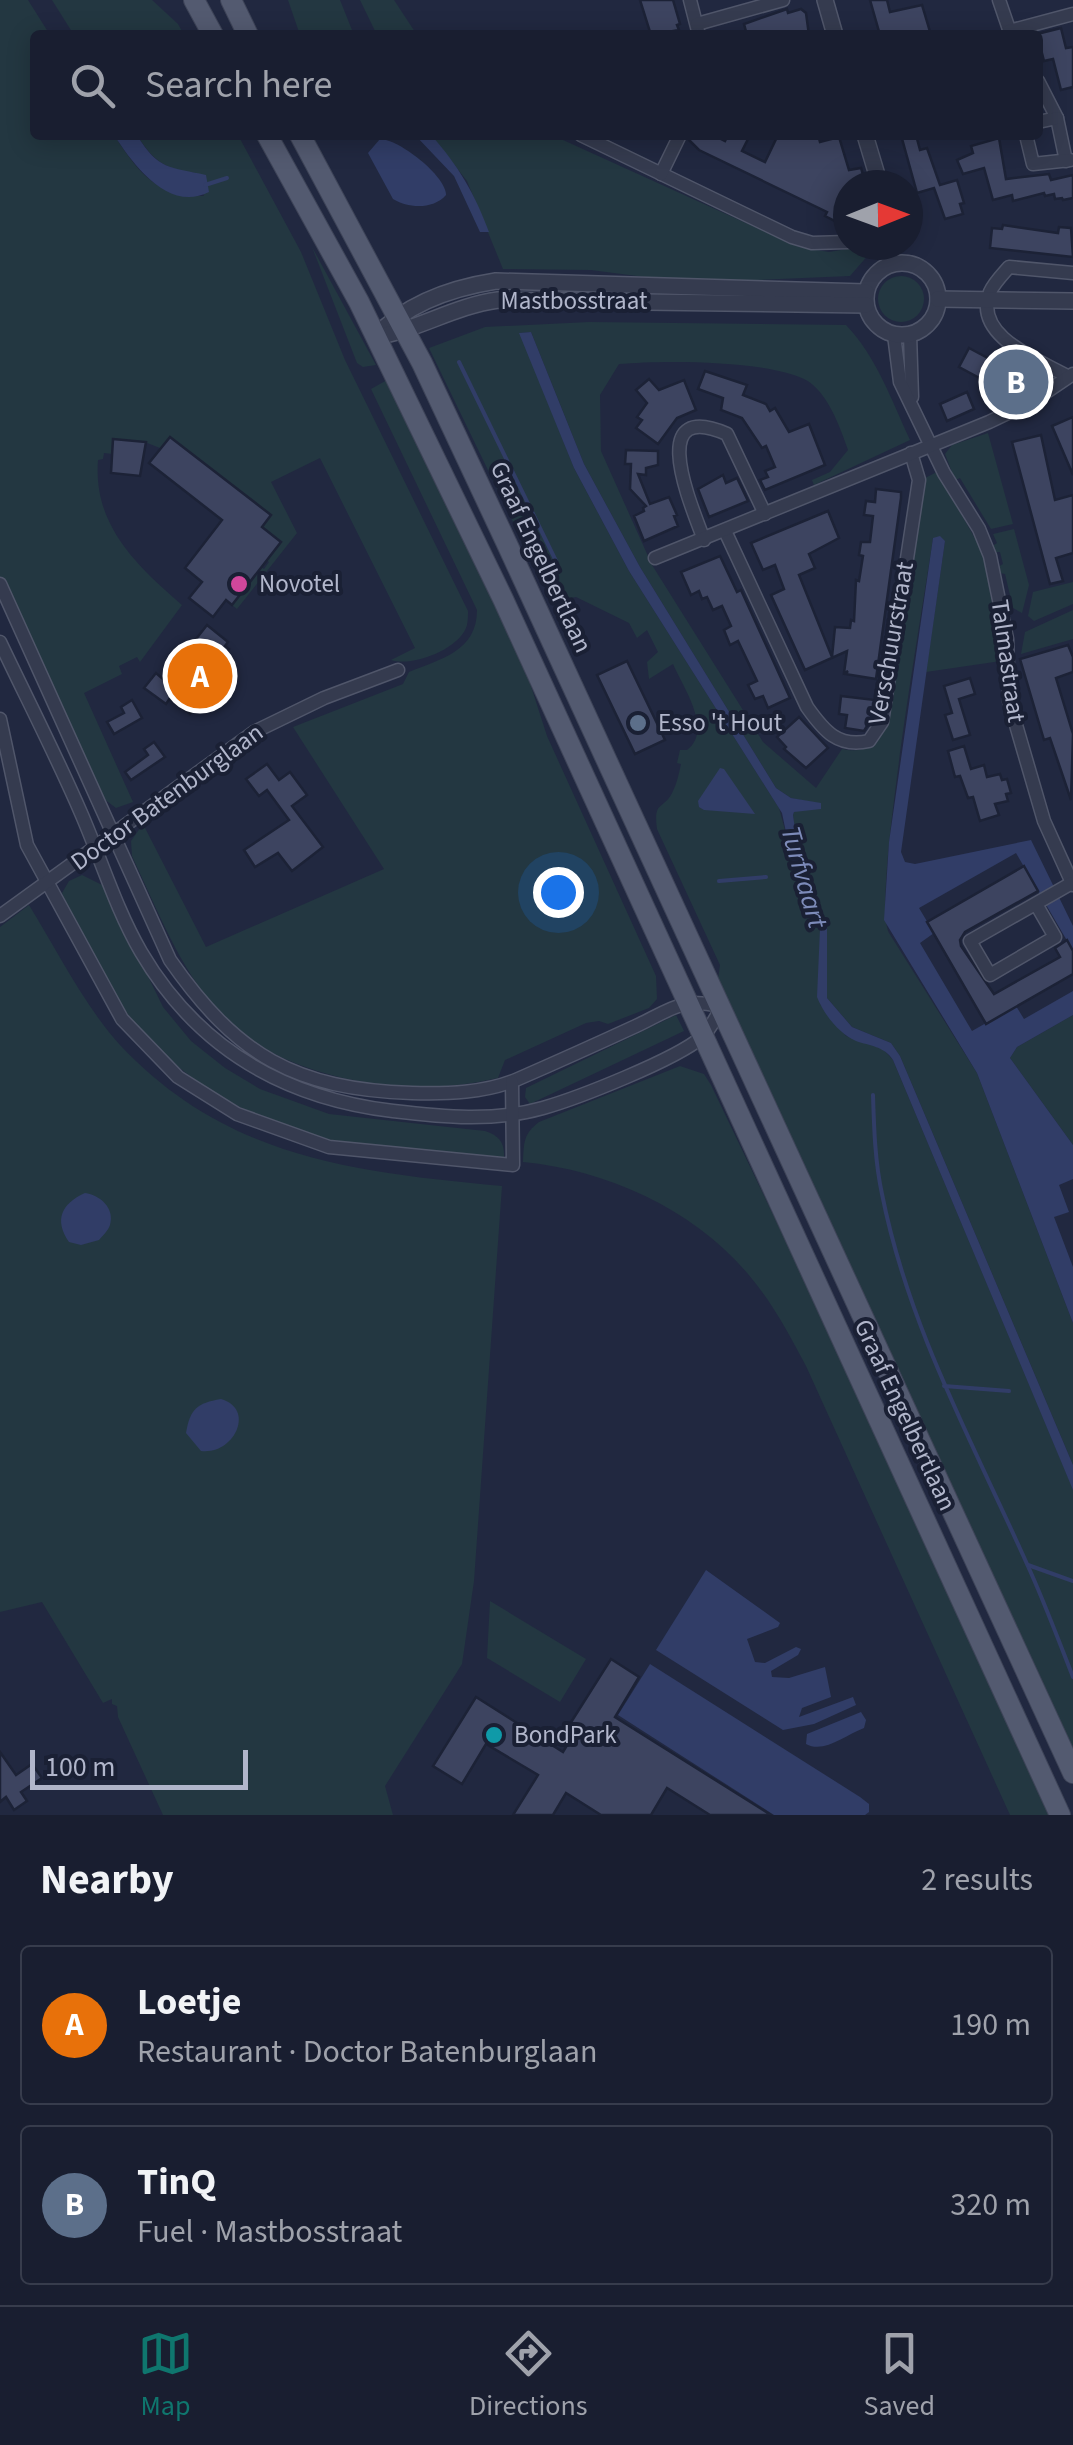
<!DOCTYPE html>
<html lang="en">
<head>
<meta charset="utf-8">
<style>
	:root { --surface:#191e30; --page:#262b3c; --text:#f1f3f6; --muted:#9fa2ab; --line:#373c4c; --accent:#0f766e }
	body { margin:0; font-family:"Source Sans 3",sans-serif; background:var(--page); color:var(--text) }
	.compass { position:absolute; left:833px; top:170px; width:90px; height:90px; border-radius:50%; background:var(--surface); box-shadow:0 5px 25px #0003; rotate:89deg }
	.scale { position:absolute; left:30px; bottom:25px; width:218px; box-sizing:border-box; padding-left:10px; border:5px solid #b1b6cb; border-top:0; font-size:28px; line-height:35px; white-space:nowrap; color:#b1b6cb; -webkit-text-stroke:8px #1a2034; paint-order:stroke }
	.you { position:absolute; left:558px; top:892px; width:35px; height:35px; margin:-25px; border:8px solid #fff; border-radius:50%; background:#1a73e8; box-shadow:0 0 0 15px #1a73e833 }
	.badge { display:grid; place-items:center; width:65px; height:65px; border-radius:50%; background:var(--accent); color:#fff; font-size:32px; font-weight:700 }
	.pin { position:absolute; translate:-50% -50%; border:5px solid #fff; box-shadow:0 2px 10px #0006 }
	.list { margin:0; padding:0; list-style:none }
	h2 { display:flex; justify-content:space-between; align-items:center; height:130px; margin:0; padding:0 40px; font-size:42px }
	h2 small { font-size:32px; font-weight:400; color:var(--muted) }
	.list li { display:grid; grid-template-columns:65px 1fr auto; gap:30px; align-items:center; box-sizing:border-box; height:160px; margin:0 20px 20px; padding:0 20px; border:2px solid var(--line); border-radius:10px }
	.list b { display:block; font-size:38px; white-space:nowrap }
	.list p { margin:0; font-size:32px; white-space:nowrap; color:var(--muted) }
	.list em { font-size:32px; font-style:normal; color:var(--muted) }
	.icon { flex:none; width:55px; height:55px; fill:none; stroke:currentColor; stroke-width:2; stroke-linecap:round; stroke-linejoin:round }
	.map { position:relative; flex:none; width:1073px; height:1815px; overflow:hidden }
	.search { position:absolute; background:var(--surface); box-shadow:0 5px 25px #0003; left:30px; right:30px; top:30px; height:110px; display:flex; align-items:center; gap:25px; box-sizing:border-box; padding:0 35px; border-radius:10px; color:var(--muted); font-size:38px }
	.sheet { height:490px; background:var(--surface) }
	nav { display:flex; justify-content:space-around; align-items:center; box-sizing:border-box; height:140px; border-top:2px solid var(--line); background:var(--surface); font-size:28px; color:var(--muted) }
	nav a { display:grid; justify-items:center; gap:5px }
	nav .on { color:var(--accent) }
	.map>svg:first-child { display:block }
</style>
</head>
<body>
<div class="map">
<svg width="1073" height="1815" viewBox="0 0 1073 1815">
	<rect width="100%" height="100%" fill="#212840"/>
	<g fill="#233741">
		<path d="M 0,0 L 28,0 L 50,35 L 35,35 L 35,135 L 114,135 C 138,172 156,197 204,196 L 196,173 C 167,171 152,160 137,135 L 238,135 L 301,252 L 345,360 L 468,611 C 468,615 468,624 466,628 C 457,650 412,667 391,660 L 415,648 L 320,458 L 271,482 L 297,533 L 237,609 L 232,605 L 248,558 L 264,569 L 269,562 L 254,551 L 281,542 L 262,527 L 270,515 L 170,437 L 160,448 L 145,442 L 114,439 L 112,454 L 104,453 L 103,459 L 98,460 C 93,525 136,565 182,605 L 140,662 L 137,657 L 119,666 L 122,674 L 84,693 L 133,802 L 116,808 L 104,799 L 0,577 Z"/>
		<path d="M 52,0 L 152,0 L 178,24 L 184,35 L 74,35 Z"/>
		<path d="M 288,0 L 340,0 L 354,35 L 300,35 Z"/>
		<path d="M 360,0 L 394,0 L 417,35 L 377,35 Z"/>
		<path d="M 431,135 L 552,135 L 799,247 L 829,252 L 870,245 L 870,253 L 850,276 L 736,281 L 652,278 L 591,270 L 503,269 L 467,181 Z"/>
		<path d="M 312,247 L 376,365 L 363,367 L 357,363 Z"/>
		<circle cx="901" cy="299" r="23"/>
		<path d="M 589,322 L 846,325 C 876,356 892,401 910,440 L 814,485 L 812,480 L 830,472 L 848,450 C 840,427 827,390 804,379 C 764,360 663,360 619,364 L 600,395 L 601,451 L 652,565 L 763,742 L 816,788 L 842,749 C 864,754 876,745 887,727 L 923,479 L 937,472 L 984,554 L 1001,661 L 926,672 L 945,541 L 933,538 C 925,596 871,901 889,933 L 977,1073 L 1073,1323 L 1073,1465 L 900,1056 L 891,1043 L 852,1027 L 827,998 L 827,923 L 800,863 L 793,815 L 794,812 L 821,804 L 791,798 L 776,788 L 640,567 L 584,464 L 531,332 L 520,333 L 574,468 L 629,571 L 779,808 L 798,878 L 820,929 L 820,1004 L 846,1036 L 883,1049 L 893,1060 L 1073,1489 L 1073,1753 L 718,979 L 720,965 L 657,829 C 653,799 664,811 673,791 C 677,783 679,773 681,764 L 677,763 L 680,750 L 687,750 C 713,730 684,689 673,664 L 649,679 L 647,662 L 658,652 L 647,630 L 637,638 L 629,623 L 576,597 L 567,599 L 543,584 L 429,348 L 485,327 Z"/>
		<path d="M 387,380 L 503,622 L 528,677 L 547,736 L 656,976 L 657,999 L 649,1008 L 608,1024 L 599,1021 L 586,1023 L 505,1060 L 498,1078 C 449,1089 403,1090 353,1080 C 212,1051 187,975 132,856 L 131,841 L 143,824 L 206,947 L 384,869 L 293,727 L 403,684 L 409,672 C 441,659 477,651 477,610 L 371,389 Z"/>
		<path d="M 988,433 L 1013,524 L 991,529 L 960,478 L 955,480 L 945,454 L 952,445 Z"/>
		<path d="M 1014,529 L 1029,585 L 1022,613 L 1013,608 L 1005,574 L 1000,573 L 998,567 L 1003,564 L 1000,552 L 994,552 L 991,547 L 997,543 L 993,534 Z"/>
		<path d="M 1073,582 L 1073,604 L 1034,621 L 1028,616 L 1033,592 Z"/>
		<path d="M 1073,610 L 1073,639 L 1021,654 L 1025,632 Z"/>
		<path d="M 82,875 L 104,886 L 163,1007 L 191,1041 L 225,1068 L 260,1089 L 329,1114 L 485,1131 C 500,1136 505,1143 504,1159 C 444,1154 379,1155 321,1139 C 254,1121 186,1083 140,1030 C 111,996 90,952 67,914 L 62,893 L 69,881 Z"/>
		<path d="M 29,905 C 56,949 86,1008 120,1045 C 227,1159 356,1172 502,1186 L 474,1581 L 462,1664 L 385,1786 L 393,1815 L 163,1815 L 118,1717 L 117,1706 L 112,1704 L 112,1699 L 103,1703 L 42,1602 L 0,1612 L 0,927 Z"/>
		<path d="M 676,1015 L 684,1031 L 530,1104 L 525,1097 L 526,1088 Z"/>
		<path d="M 1073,1015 L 1073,1145 L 1010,1058 L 1017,1047 Z"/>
		<path d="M 680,1066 L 704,1074 L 711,1085 L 857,1390 L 1051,1815 L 1010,1815 L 806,1366 C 789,1334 772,1302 748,1274 C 693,1209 607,1170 523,1162 C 524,1143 523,1134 539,1122 Z"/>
		<path d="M 490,1601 L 586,1659 L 560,1702 L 487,1658 Z"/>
	</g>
	<g fill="#313d67">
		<path d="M 114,135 L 137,135 C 158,170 170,167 206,175 L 209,192 C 168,213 133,164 114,135 Z"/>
		<path d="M 415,135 L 431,135 C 458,165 475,194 489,232 L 480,232 L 454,176 Z"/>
		<path d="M 380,139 C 399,139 446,176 446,195 C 434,209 409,209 393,199 L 368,153 Z"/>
		<path d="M 531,332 L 584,464 L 640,567 L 776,788 L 791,798 L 821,803 L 821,809 L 794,812 L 793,815 L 800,863 L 827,923 L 827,998 L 852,1027 L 891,1043 L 900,1056 L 1073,1465 L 1073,1490 L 893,1060 C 884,1046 870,1046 856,1041 C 839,1034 823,1013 817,997 L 820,929 L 793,866 L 782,813 L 629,571 L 574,468 L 519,333 Z"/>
		<path d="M 940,536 L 945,541 L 901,852 L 905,862 L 915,864 L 1031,840 L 1073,926 L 1073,951 L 1016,853 L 919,908 L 934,933 L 920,943 L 972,1031 L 1016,1006 L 1024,1019 L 1073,991 L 1073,1015 L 1017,1047 L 1010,1058 L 1073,1145 L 1073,1179 L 1059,1185 L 1069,1212 L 1054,1217 L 1073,1267 L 1073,1323 L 977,1073 L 884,920 L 889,842 L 933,538 Z"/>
		<path d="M 720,768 L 724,769 L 755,814 L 704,810 L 699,807 L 698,801 Z"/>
		<path d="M 85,1193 C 100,1195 115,1208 110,1225 C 108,1231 103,1235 99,1240 L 81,1245 L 69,1242 C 54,1220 61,1204 85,1193 Z"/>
		<path d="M 221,1399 C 256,1409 234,1455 201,1451 L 186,1433 C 190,1409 197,1403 221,1399 Z"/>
		<path d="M 706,1570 L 780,1623 L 778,1627 L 747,1639 L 755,1662 L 765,1663 L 796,1647 L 801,1649 L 798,1655 L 771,1671 L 772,1677 L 789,1678 L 825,1667 L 831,1697 L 802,1708 L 799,1717 L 853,1697 L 856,1705 L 814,1724 L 783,1730 L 656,1650 Z"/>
		<path d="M 650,1664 L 860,1797 L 869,1804 L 869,1812 L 865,1815 L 774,1815 L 618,1715 Z"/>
		<path d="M 861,1712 L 866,1720 L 864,1728 C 845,1735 824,1754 806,1744 L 807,1734 Z"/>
	</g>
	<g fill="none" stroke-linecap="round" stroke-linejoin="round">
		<g stroke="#313d67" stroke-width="4">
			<path d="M 205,185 L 227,178"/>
			<path d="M 459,362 L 556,561"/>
			<path d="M 719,881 L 766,877"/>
			<path d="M 873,1095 C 874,1128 875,1162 882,1194 C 908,1326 973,1443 1027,1564 C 1044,1601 1058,1639 1073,1677"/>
			<path d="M 944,1386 L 1009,1391"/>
			<path d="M 1028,1565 L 1073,1581"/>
		</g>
	</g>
	<g fill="#3d4460" stroke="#1c2236" stroke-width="2.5">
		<path d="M 640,0 L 673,0 L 680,24 L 677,25 L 679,30 L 651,35 Z"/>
		<path d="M 870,0 L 887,0 L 890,12 L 922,5 L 931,35 L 880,35 Z"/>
		<path d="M 787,9 L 788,13 L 801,9 L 806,13 L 809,35 L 747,35 L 744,24 Z"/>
		<path d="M 1061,28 L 1066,48 L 1073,47 L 1073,87 L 1061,90 L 1053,59 L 1044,61 L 1037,34 Z"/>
		<path d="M 690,135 L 713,135 L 725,141 L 728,135 L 750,135 L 742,151 L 765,162 L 778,135 L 818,135 L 820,142 L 839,137 L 849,170 L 861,168 L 866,185 L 848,185 L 848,221 L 841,224 L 825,216 L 827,212 L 699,150 L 689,140 Z"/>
		<path d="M 901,135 L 916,135 L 920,150 L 927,148 L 940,185 L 957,180 L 964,203 L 960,204 L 963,214 L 945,219 L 934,188 L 917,193 Z"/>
		<path d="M 999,138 L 1006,179 L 1049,174 L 1051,180 L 1073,175 L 1073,198 L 1063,200 L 1062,198 L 1055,199 L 1054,194 L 1045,196 L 1044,193 L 1013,201 L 1012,195 L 993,200 L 984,168 L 963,174 L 957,160 L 973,153 L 971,146 Z"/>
		<path d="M 1003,225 L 1058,233 L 1059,227 L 1071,228 L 1073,257 L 990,248 L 992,228 L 1002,229 Z"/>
		<path d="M 969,348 L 1016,373 L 1021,363 L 1042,374 L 1036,386 L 1024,380 L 1017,392 L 1003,385 L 1000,389 L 959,367 Z"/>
		<path d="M 705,371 L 747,385 L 743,395 L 766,404 L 770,411 L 775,408 L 789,432 L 809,424 L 825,465 L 765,490 L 760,480 L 768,477 L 765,471 L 775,467 L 766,446 L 762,448 L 742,418 L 721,410 L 723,398 L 698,389 Z"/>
		<path d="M 649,379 L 659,390 L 684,380 L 696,410 L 677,418 L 658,444 L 636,428 L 642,420 L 637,417 L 647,403 L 636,390 Z"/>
		<path d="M 967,392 L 974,409 L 947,421 L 940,404 Z"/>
		<path d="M 1073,417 L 1073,475 L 1052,426 Z"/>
		<path d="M 1041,435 L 1055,500 L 1073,495 L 1073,553 L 1056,558 L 1063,581 L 1050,584 L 1012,442 Z"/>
		<path d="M 170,437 L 271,515 L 262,527 L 281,542 L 232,605 L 226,600 L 213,617 L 189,598 L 202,582 L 185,568 L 222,520 L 149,463 Z"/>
		<path d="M 113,439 L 146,442 L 140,476 L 111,473 Z"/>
		<path d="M 626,450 L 658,451 L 658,465 L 646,468 L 646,475 L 638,474 L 650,504 L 669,497 L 677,515 L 674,516 L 678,526 L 644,541 L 634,516 L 644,511 L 643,508 L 646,506 L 630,489 L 631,464 L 625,464 Z"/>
		<path d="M 723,475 L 726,483 L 737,478 L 748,501 L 709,517 L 698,489 Z"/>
		<path d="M 876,489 L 901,492 L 901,498 L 876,679 L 845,674 L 848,671 L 844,673 L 847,651 L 805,670 L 771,595 L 784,589 L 775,565 L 763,570 L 751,543 L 828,511 L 839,538 L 809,554 L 815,568 L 799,575 L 832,657 L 835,627 L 850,628 L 851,620 L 854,621 L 856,580 L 859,581 L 863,556 L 859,555 L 861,542 L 870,542 L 873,516 L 864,515 L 866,501 L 875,502 Z"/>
		<path d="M 720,556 L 737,592 L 741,590 L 790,698 L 768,708 L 763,696 L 755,699 L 748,685 L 757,681 L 738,641 L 730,645 L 724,630 L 731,626 L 722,606 L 713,610 L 707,597 L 702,599 L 699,591 L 691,595 L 681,572 Z"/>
		<path d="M 207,625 L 228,642 L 225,646 L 229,649 L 199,690 L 205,695 L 190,714 L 170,698 L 166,704 L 144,688 L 156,673 L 164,680 Z"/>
		<path d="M 1068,645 L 1073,657 L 1073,672 L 1056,678 L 1073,734 L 1071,800 L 1050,738 L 1044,740 L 1020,659 Z"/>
		<path d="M 627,661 L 665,740 L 635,754 L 597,675 Z"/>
		<path d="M 970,678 L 975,694 L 959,699 L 970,735 L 953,740 L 945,715 L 952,713 L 944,686 Z"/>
		<path d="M 841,696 L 875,700 L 872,718 L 864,731 L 845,728 L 847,715 L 839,714 Z"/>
		<path d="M 132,700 L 142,718 L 114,734 L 107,722 L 124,713 L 121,707 Z"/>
		<path d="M 799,717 L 828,748 L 806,768 L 784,749 L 786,747 L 777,737 Z"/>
		<path d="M 154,742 L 165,757 L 131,780 L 125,772 L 148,755 L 144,749 Z"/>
		<path d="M 964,746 L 971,769 L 984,765 L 987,777 L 1000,774 L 1002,780 L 1007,779 L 1011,793 L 1006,794 L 1008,801 L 995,804 L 999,815 L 980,821 L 973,797 L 968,798 L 960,776 L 955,777 L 948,751 Z"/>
		<path d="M 267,764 L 279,780 L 290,772 L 307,795 L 292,806 L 323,847 L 292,871 L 278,853 L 255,867 L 244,850 L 289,820 L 267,790 L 259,796 L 246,779 Z"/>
		<path d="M 1024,866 L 1038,891 L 965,932 L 960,940 L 961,946 L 994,994 L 1060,957 L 1055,948 L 1067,940 L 1073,951 L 1073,974 L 986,1024 L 927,922 Z"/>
		<path d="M 611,1659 L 639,1677 L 615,1717 L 771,1815 L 710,1815 L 667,1788 L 651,1815 L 601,1815 L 566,1793 L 553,1815 L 513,1815 L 538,1775 L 486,1744 L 462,1784 L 433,1766 L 476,1697 L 563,1752 L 575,1732 L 568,1727 Z"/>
		<path d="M 0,1752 L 16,1775 L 32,1764 L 42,1778 L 21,1792 L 27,1801 L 14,1810 L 6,1797 L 0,1802 Z"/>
	</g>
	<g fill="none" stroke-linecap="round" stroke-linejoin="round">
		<defs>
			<g id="minor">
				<path d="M 690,0 L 699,35"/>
				<path d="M 999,0 L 1011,35"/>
				<path d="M 697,24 L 783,0"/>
				<path d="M 1009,31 L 1073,14"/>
				<path d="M 1038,81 L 1057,118 L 1066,161"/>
				<path d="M 1038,122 L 1057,118"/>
				<path d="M 581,135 L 792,237 L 812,243 L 848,242"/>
				<path d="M 1026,135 L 1033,164 L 1070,160"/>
				<path d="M 661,174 L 680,135"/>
				<path d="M 910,334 L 912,397"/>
				<path d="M 894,335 L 900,382 L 944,473 L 979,529 L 990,556 L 1007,639 L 1009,701 L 1044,821 L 1073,885"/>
				<path d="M 1067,376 C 1039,360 972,336 990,292 C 994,283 1003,274 1009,267 L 1073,273"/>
				<path d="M 725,531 L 807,707 C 824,731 838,748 869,741 L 882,722 L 919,480 L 911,453"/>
				<path d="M 704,540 C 692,507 644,398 727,434 L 765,514"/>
				<path d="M 655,558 L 989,422 L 1033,401 L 1073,374"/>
				<path d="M 0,584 L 170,960 C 237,1056 295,1089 412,1093 C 446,1094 486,1093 518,1079 C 557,1062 597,1044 636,1026 C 652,1019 668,1008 685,1004 C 696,1001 711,1005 723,1006 C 716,1016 710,1030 702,1037 C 675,1060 578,1098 543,1108 C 494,1122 443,1117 393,1111 C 284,1098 198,1049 141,952 C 116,909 101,859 81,813 C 56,755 27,699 0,642"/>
				<path d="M 0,719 L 27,845 L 122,1019 L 178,1077 L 237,1114 L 329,1147 L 513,1165 L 512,1082"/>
				<path d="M 1036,904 L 1055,937 L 990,975 L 970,941 L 1072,883"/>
				<path d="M 0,916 L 254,732 L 324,698 L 398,670"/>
			</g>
			<g id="tertiary">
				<path d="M 825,0 L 835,35"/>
				<path d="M 865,135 L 880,185"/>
				<circle cx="902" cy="299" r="36"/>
				<path d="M 938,299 L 1073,301"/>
				<path d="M 375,337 C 406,304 451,288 496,281 L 866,292"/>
				<path d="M 375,337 C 418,330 454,306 498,300 L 866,305"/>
			</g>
			<g id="primary">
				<path d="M 194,0 L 213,35"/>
				<path d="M 231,0 L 248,35"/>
				<path d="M 267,135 L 359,302 L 503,599 L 1060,1815"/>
				<path d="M 300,135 L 422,363 L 507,544 L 1073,1773"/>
			</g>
		</defs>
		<use href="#minor" stroke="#50566a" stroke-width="15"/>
		<use href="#tertiary" stroke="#50566a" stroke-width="18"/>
		<use href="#primary" stroke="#3e4458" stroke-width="22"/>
		<use href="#minor" stroke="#353b4f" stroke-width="12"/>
		<use href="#tertiary" stroke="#353b4f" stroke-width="15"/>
		<use href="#primary" stroke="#535a70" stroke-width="20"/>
	</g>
	<circle fill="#d1479c" stroke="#1a2034" stroke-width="4" cx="239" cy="584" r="10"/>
	<circle fill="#5c6f8a" stroke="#1a2034" stroke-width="4" cx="638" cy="723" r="10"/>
	<circle fill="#0f9aa8" stroke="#1a2034" stroke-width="4" cx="494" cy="1735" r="10"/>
	<g text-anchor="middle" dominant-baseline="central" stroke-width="8" stroke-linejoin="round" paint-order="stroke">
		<g font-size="25" fill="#b1b6cb" stroke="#1a2034">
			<text x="574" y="301">Mastbosstraat</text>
			<text transform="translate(541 557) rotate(65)">Graaf Engelbertlaan</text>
			<text transform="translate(891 643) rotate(-80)">Verschuurstraat</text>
			<text transform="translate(1008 661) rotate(82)">Talmastraat</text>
			<text transform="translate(167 797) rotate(-36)">Doctor Batenburglaan</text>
			<text transform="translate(905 1415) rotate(65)">Graaf Engelbertlaan</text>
		</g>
		<g font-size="25" fill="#b1b6cb" stroke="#1a2034" text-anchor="start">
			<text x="259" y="584">Novotel</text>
			<text x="658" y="723">Esso 't Hout</text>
			<text x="514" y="1735">BondPark</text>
		</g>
		<g font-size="28" font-style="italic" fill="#7d8bb9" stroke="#1a2034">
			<text transform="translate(804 877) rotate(74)">Turfvaart</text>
		</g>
	</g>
</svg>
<svg class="compass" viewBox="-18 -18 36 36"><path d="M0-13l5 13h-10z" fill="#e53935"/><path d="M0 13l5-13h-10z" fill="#9fa2ab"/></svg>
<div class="scale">100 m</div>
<div class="you"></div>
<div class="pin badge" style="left:200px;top:676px;background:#e8710a">A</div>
<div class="pin badge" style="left:1016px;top:382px;background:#5c6f8a">B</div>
<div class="search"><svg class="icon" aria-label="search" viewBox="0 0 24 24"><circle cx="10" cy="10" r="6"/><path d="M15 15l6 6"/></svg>Search here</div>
</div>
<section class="sheet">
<h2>Nearby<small>2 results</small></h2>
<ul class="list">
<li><span class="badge" style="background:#e8710a">A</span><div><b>Loetje</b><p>Restaurant · Doctor Batenburglaan</p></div><em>190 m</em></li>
<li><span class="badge" style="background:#5c6f8a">B</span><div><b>TinQ</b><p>Fuel · Mastbosstraat</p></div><em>320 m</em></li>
</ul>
</section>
<nav>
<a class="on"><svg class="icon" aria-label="map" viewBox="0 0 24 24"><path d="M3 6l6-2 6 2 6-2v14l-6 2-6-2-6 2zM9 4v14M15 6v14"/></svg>Map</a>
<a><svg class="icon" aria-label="directions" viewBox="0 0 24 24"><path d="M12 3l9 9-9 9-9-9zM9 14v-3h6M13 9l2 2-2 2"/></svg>Directions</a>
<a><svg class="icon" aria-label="saved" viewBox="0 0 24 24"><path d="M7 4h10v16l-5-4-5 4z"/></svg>Saved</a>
</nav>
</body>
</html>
